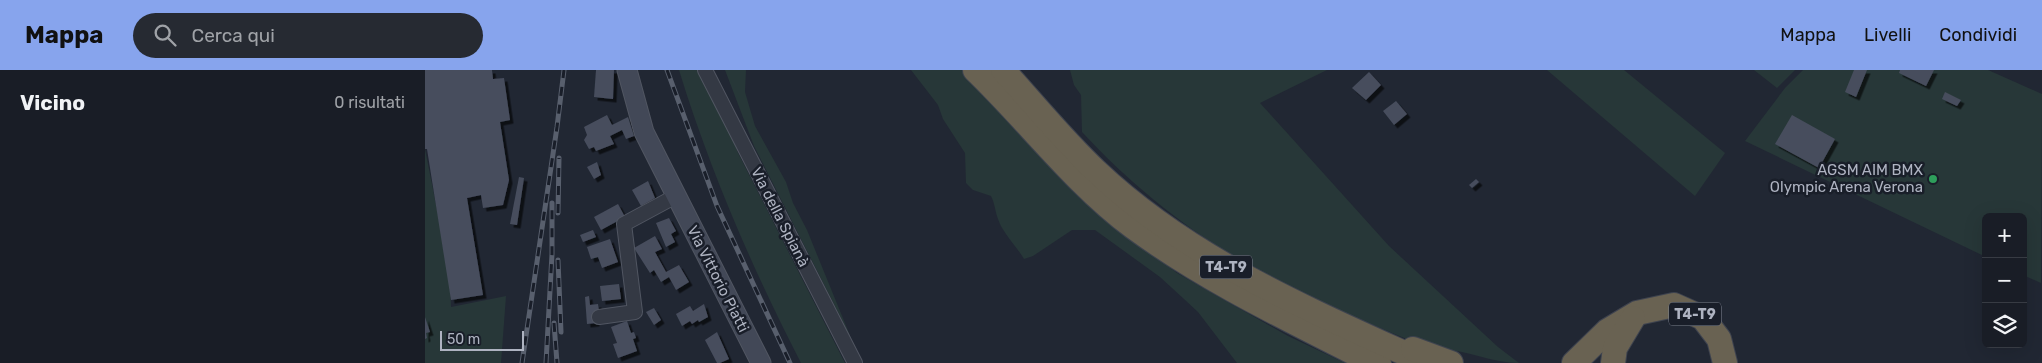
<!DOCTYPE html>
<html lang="it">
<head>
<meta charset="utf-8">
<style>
	:root { --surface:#191d26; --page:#262a32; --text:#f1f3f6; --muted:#9fa2a7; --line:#373b43; --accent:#87a4ed }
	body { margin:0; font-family:Rubik,sans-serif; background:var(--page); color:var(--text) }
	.controls { position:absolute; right:15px; bottom:15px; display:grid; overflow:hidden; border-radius:8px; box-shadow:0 5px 20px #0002 }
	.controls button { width:45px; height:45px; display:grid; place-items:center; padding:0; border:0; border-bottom:1px solid var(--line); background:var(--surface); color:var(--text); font:25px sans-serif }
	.scale { position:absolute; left:15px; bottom:12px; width:84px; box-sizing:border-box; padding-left:5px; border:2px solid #aeb3c1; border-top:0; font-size:14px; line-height:18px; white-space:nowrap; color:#aeb3c1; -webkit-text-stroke:4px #191e29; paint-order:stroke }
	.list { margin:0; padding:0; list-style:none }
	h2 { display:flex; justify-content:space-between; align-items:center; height:65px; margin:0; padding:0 20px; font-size:21px }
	h2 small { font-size:16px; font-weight:400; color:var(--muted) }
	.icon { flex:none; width:28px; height:28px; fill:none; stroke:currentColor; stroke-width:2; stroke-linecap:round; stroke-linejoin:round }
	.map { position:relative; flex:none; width:1617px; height:293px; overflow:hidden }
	header { display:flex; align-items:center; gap:30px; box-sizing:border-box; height:70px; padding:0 25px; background:var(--accent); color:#111 }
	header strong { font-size:24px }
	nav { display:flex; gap:28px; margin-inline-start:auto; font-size:18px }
	.search { width:350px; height:45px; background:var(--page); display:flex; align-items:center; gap:12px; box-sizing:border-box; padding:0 18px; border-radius:28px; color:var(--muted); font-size:19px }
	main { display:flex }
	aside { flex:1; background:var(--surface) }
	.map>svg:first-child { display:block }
</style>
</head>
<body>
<header>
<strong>Mappa</strong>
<div class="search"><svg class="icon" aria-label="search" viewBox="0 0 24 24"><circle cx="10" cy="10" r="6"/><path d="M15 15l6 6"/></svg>Cerca qui</div>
<nav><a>Mappa</a><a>Livelli</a><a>Condividi</a></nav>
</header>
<main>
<aside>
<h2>Vicino<small>0 risultati</small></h2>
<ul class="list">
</ul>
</aside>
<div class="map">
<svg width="1617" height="293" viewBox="0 0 1617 293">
	<defs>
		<filter id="shadow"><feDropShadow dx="3.5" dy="3.5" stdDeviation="0" flood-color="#0009"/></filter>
	</defs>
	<rect width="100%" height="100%" fill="#212733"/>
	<g fill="#273738">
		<path d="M 254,0 L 282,0 L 313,83 L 420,293 L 376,293 C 328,200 285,101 254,0 Z"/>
		<path d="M 300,0 L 321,0 L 320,22 L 330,56 L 361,112 L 368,133 L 382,160 L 426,268 L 329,76 Z"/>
		<path d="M 486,0 L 538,0 L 651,118 L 712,172 L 752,203 L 863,266 L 920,293 L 812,293 L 773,242 L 759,229 L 735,207 L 670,160 L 647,160 L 608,186 L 599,189 C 592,177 577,162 573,149 C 570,141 570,134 566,126 L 548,120 L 541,113 L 540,83 L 518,49 L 513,35 Z"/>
		<path d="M 645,0 L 902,0 L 835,33 L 964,176 L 1073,277 L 1094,293 C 1065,293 1038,277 1009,280 C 943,253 874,226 813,189 C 756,155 702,111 657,62 L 656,25 L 649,15 Z"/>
		<path d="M 1122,0 L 1199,0 L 1300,83 L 1270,126 Z"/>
		<path d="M 1329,0 L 1370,0 L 1352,18 Z"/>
		<path d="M 1378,0 L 1563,0 L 1617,24 L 1616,213 L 1598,205 L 1598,147 L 1561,147 L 1561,187 L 1320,71 L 1360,18 Z"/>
		<path d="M 0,79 L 25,205 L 26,237 L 81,226 L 76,293 L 0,293 Z"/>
	</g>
	<g fill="#474d5d" filter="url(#shadow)">
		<path d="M 0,0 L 67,0 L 68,9 L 79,8 L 85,50 L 75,52 L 84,110 L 78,135 L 58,138 L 56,125 L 42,128 L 58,225 L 26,230 L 2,79 L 0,79 Z"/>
		<path d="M 171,0 L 189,0 L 188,29 L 169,27 Z"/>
		<path d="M 1429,0 L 1442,0 L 1431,27 L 1420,22 Z"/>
		<path d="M 1475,0 L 1509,0 L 1501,16 L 1474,3 Z"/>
		<path d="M 944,2 L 956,15 L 941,30 L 927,18 Z"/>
		<path d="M 1520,22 L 1536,30 L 1532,36 L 1517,29 Z"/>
		<path d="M 971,31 L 982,44 L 969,55 L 958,41 Z"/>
		<path d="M 182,45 L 187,55 L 203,47 L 209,66 L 201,69 L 197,60 L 185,66 L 189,74 L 171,81 L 169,77 L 164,79 L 159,70 L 162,65 L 159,57 Z"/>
		<path d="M 1367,45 L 1410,69 L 1394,98 L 1350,74 Z"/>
		<path d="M 172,92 L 176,105 L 169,109 L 162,97 Z"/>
		<path d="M 94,107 L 99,108 L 92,155 L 85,154 Z"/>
		<path d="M 1051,109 L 1054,112 L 1047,118 L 1044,115 Z"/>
		<path d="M 223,111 L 230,128 L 216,136 L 207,120 Z"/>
		<path d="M 193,134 L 200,147 L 176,160 L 169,147 Z"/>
		<path d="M 244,148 L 251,161 L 246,164 L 250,172 L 241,177 L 231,153 Z"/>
		<path d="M 168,160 L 171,167 L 158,172 L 155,165 Z"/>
		<path d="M 230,166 L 237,179 L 230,182 L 241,202 L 254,195 L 264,212 L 251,220 L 244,207 L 236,212 L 229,200 L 225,203 L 209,178 Z"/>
		<path d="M 185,169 L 193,192 L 177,198 L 173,187 L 166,189 L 162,177 Z"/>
		<path d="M 194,214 L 196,229 L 177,231 L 175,216 Z"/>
		<path d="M 164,226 L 165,235 L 173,234 L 174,241 L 169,242 L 171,253 L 162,254 L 160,227 Z"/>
		<path d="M 279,234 L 283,247 L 274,252 L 273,250 L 267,254 L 265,251 L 257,256 L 251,244 L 265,236 L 268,241 Z"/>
		<path d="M 229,238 L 236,250 L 229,255 L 221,242 Z"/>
		<path d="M 0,247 L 5,262 L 1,263 L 2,268 L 0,269 Z"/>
		<path d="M 202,251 L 206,263 L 209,262 L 211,268 L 208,269 L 212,281 L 193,288 L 188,274 L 192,273 L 186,257 Z"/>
		<path d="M 292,262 L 304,289 L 295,293 L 292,293 L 280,270 Z"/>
	</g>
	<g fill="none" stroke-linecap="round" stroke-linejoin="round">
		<defs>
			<g id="street">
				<path d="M 280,0 L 430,293"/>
				<path d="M 174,247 L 210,242 L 199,154 L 251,126"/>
			</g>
			<path id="secondary" d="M 202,0 L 219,62 L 336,293"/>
			<g id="highway">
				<path d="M 550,0 C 603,51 649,113 708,157 C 779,209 856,246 935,286 L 954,293"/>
				<path d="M 578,0 C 609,34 638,70 671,101 C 765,190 885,240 1001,293"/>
				<path d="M 988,279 L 1026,293"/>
				<path d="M 1149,293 L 1182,261 L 1212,243 L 1249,235 L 1278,248 L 1294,269 L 1300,293"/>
				<path d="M 1188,293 L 1190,278 L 1208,248"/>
			</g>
		</defs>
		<use href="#street" stroke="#515662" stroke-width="16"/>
		<use href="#secondary" stroke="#515662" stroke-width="21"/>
		<use href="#highway" stroke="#3e434f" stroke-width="26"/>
		<use href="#street" stroke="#343944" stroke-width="14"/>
		<use href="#secondary" stroke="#424857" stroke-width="19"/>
		<use href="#highway" stroke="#696252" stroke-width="24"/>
		<defs>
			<g id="rail">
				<path d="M 242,0 L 292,136 L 365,293"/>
				<path d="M 133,143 L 134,88"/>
				<path d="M 133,190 L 136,262"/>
				<path d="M 129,253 L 132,293"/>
				<path d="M 97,293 L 132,57 L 139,0"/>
				<path d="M 121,293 L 127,184 L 127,133"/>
			</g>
		</defs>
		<use href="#rail" stroke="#585f6d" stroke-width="5"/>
		<use href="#rail" stroke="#191e29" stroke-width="3" stroke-dasharray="9" stroke-linecap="butt"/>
	</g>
	<circle fill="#2e9e5b" stroke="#191e29" stroke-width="2" cx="1508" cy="109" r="5"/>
	<g text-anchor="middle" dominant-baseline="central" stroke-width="5" stroke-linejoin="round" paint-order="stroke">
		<g fill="#191e29" stroke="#818693" stroke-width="1">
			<rect x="775" y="185.5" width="52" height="23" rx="4"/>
			<rect x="1244" y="232.5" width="52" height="23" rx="4"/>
		</g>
		<g font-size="14" font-weight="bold" fill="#aeb3c1">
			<text x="801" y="197">T4-T9</text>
			<text x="1270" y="244">T4-T9</text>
		</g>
		<g font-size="15" fill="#aeb3c1" stroke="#191e29" text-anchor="end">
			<text x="1498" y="100">AGSM AIM BMX<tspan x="1498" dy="17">Olympic Arena Verona</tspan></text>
		</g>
		<g font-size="15" fill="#aeb3c1" stroke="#191e29">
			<text transform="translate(355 147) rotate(63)">Via della Spianà</text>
			<text transform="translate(293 209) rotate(63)">Via Vittorio Piatti</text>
		</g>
	</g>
</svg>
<div class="controls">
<button>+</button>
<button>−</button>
<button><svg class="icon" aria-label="layers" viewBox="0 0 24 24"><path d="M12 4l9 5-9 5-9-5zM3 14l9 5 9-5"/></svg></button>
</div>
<div class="scale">50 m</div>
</div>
</main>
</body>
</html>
